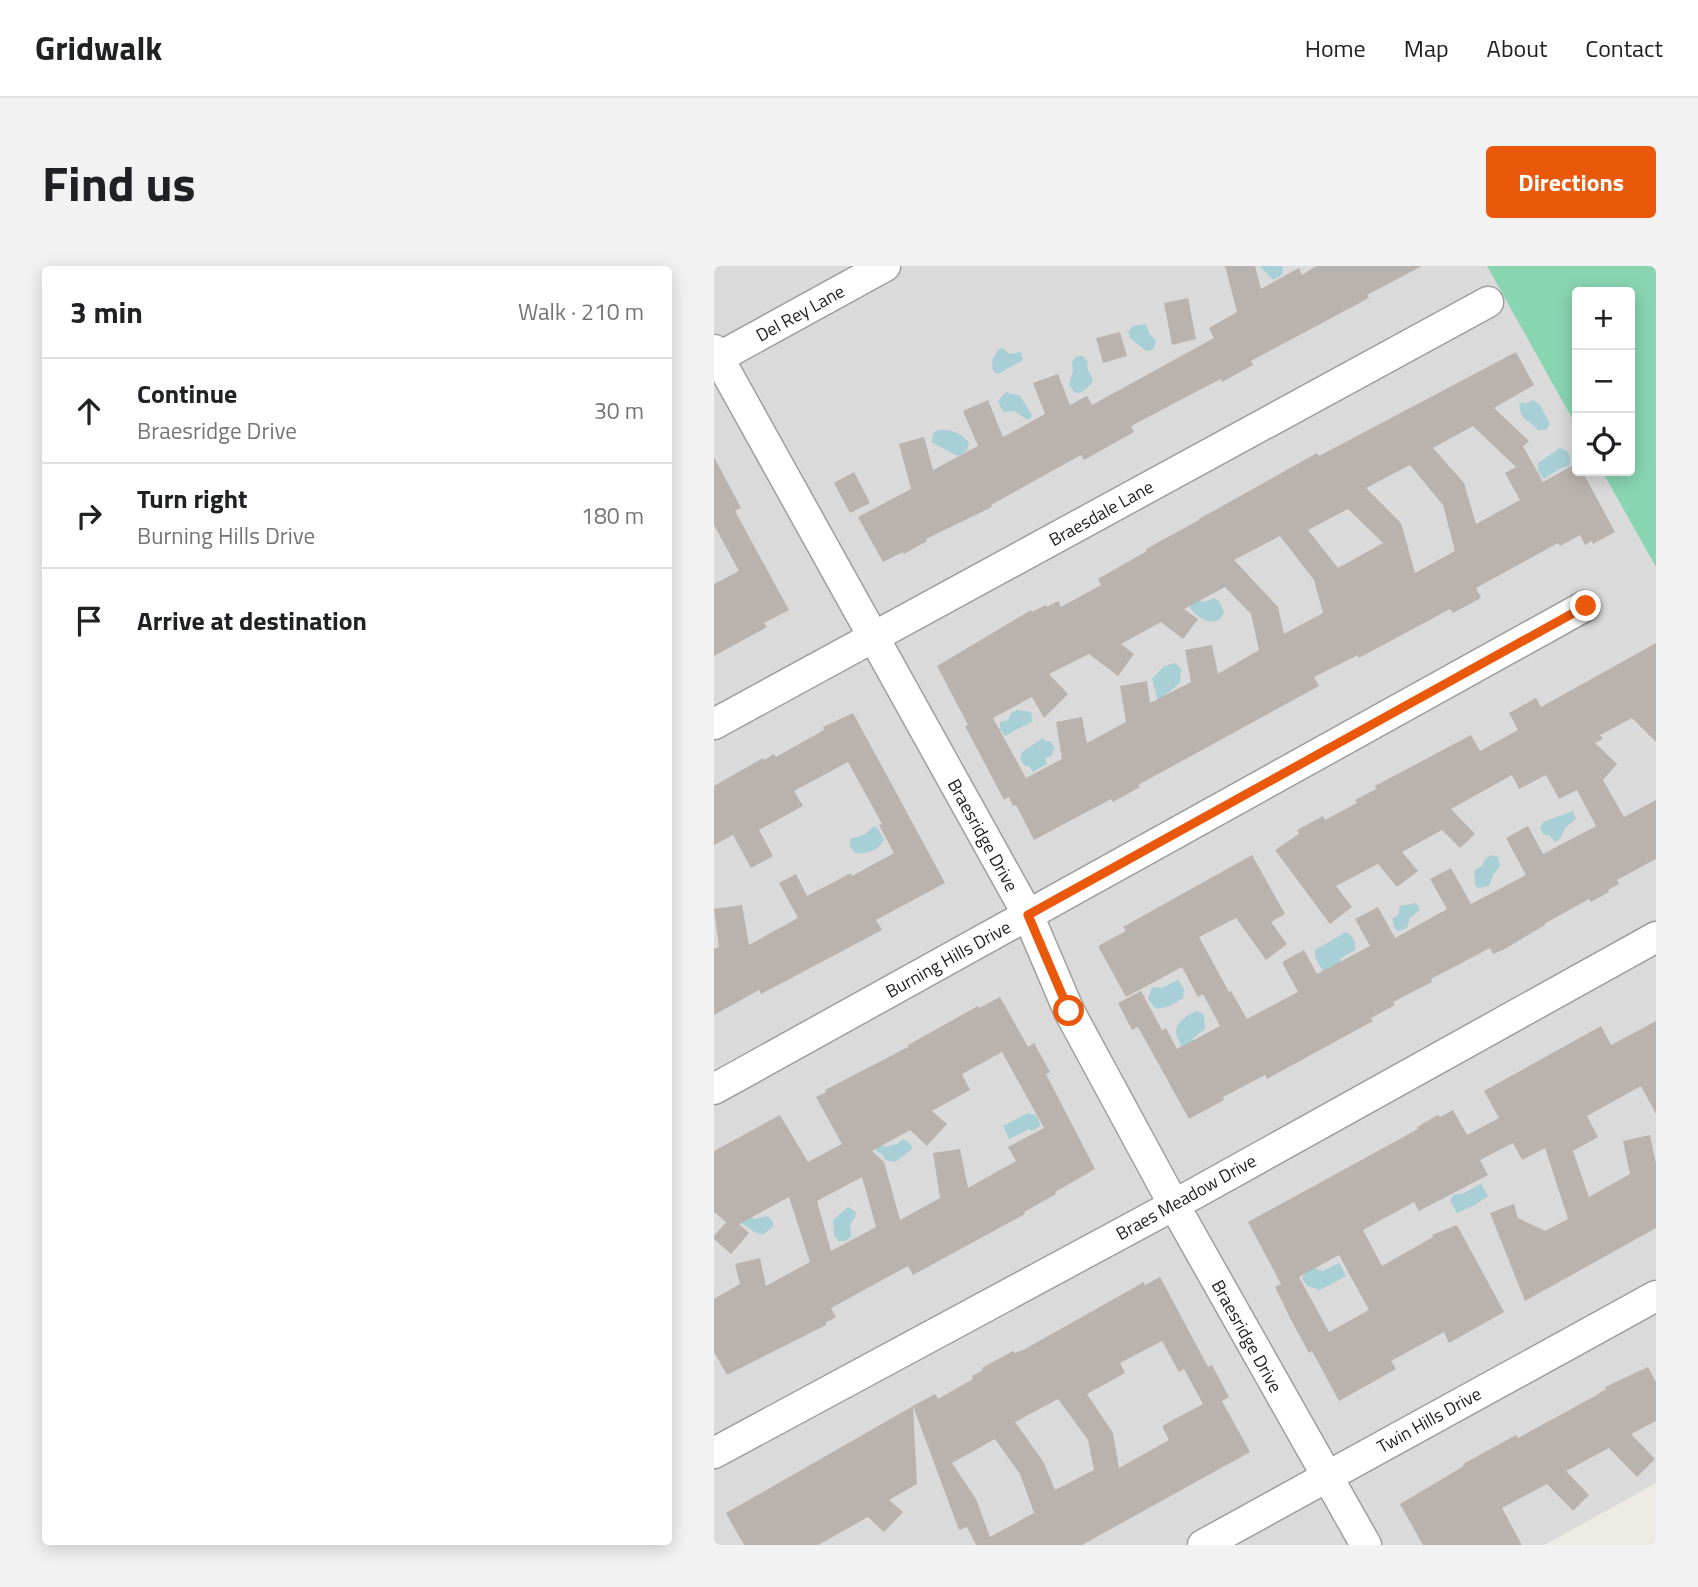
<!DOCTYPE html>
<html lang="en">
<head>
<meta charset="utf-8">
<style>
	:root { --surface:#fff; --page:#f2f2f2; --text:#202124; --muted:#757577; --line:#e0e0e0; --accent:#ea580c }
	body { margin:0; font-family:"Titillium Web",sans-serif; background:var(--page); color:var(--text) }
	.controls { position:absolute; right:21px; top:21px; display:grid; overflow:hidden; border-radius:7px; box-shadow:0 4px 18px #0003 }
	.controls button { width:63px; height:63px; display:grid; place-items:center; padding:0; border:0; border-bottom:2px solid var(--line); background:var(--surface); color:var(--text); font:35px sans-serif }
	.stop { position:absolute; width:21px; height:21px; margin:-16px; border:5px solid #ea580c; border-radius:50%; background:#fff }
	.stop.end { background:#ea580c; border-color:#fff; box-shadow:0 2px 7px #0008 }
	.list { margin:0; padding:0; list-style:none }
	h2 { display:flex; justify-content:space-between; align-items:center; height:91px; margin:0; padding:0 28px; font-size:30px }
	h2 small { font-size:23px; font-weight:400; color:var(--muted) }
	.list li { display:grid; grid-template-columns:46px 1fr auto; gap:21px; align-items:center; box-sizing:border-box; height:105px; padding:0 28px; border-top:2px solid var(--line) }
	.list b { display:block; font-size:26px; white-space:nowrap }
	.list p { margin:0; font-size:23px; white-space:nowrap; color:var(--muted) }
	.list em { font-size:23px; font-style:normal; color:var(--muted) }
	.icon { flex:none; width:38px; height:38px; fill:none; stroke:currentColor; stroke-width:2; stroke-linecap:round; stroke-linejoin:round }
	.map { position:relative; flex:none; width:942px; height:1279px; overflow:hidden; border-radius:7px }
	header { display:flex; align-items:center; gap:42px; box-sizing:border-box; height:98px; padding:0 35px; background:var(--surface); border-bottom:2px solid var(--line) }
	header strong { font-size:33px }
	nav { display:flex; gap:38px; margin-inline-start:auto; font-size:24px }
	.intro { display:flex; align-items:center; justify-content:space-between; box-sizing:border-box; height:168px; padding:0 42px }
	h1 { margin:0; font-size:49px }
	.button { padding:18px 32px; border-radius:7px; background:var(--accent); color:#fff; font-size:24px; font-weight:700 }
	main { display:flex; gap:42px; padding:0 42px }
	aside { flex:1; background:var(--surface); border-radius:7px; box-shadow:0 4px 18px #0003 }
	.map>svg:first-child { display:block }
</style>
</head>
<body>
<header>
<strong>Gridwalk</strong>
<nav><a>Home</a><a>Map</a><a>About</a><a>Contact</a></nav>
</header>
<div class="intro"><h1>Find us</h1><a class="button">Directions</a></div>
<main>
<aside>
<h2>3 min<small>Walk · 210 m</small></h2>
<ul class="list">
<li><svg class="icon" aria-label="ahead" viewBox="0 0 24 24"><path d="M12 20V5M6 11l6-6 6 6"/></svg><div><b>Continue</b><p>Braesridge Drive</p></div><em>30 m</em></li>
<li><svg class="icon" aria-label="right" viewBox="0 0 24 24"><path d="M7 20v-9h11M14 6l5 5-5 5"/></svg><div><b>Turn right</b><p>Burning Hills Drive</p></div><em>180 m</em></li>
<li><svg class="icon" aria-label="arrive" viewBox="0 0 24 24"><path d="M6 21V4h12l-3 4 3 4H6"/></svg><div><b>Arrive at destination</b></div></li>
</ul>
</aside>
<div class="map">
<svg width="942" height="1279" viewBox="0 0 942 1279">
	<rect width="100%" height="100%" fill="#ede9e3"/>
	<path fill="#dadada" d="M 0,0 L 777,0 L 863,154 L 863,205 L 891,205 L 942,296 L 942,1217 L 830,1279 L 0,1279 Z"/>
	<path fill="#89d5b2" d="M 773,0 L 942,0 L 942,301 L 888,205 L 916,205 L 916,26 L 863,26 L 863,161 Z"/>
	<g fill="#a8cfd6">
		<path d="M 546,0 L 568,0 C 571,7 565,13 558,13 Z"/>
		<path d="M 432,58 L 435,67 L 442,75 L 439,84 L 432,85 L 416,72 L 414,66 L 419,60 Z"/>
		<path d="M 289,82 L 295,88 L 307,86 L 309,94 L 284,108 L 279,105 L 278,94 L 285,83 Z"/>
		<path d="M 363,90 L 368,90 L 373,94 L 374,104 L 379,114 C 376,121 368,128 361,127 L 355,119 L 359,105 L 358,96 Z"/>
		<path d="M 292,126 L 306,130 L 318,149 L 317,152 L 314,154 L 300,145 L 289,146 L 284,135 Z"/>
		<path d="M 819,134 L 826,139 L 836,158 L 832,164 L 824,164 C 818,156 813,156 809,151 C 806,148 806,142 805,138 L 809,136 L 812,138 Z"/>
		<path d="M 225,164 C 237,163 247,167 255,177 L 253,185 L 244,190 L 217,176 L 220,166 Z"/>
		<path d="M 846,182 C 856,184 858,191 855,200 L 847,202 L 830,213 L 824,205 L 824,197 Z"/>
		<path d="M 500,332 L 505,335 L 510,346 C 504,364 484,353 476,342 L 477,338 L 485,333 L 489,336 Z"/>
		<path d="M 461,397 L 467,403 L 466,417 L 444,435 L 438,413 L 450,400 Z"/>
		<path d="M 304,444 L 317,446 L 319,455 L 291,470 L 286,463 L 286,456 L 294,454 L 298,446 Z"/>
		<path d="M 329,472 L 332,475 L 336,475 L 341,483 L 338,486 L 339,489 L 331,493 L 333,498 L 319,506 L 315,500 L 311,500 L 306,493 L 308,486 Z"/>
		<path d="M 859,545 L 862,553 C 859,556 854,559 851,562 C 847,569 849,572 841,576 L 835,569 L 830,569 L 826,563 L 829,556 Z"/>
		<path d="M 159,561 L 163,561 L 170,574 C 164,585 153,588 141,587 L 136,581 L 136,573 L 150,569 Z"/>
		<path d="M 778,589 L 784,591 L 786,600 L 779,609 L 775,620 L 764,622 L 761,619 L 760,605 L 768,600 L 771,593 Z"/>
		<path d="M 702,637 L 706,644 L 696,652 L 693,662 L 685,665 L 681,663 L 678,653 L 684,649 L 686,640 Z"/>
		<path d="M 632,666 C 638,668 643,677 641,684 L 626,693 L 628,699 L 610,707 L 601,691 L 601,684 Z"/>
		<path d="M 464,714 L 470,723 L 469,732 L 456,740 L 442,743 L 434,733 L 438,721 L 448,722 Z"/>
		<path d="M 483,745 L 490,749 L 491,763 L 479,772 L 479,775 L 467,782 C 467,778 465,775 463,771 C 458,758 473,749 483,745 Z"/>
		<path d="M 314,847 L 322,849 L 327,860 L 318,865 L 315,863 L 295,873 L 289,860 Z"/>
		<path d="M 189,873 L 197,878 L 198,883 L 181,896 L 171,894 L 168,888 L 162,885 L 162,883 L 167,878 L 171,881 L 183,878 Z"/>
		<path d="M 767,918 L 774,930 L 761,939 L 743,947 L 736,935 L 739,929 L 750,927 Z"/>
		<path d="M 134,941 L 142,946 L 141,952 L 136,958 L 137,971 L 132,975 L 125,975 L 120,970 L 119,954 Z"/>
		<path d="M 31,945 L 40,953 L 54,950 L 59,956 L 59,961 L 50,968 L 42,967 L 27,957 Z"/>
		<path d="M 625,997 L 632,1010 L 606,1024 L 593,1020 L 588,1012 L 596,1001 L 609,1005 Z"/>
	</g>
	<g fill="#bab2ad" fill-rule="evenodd">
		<path d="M 511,0 L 541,0 L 547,23 L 585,2 L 588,9 L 602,0 L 708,0 L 653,29 L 655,32 L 537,95 L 539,99 L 508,116 L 507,113 L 495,119 L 417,160 L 420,166 L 370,194 L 367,189 L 277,239 L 278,241 L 212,273 L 213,275 L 190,288 L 189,286 L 169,296 L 144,251 L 197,223 L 185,178 L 210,171 L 219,204 L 264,180 L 249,145 L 274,134 L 289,171 L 331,148 L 319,117 L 344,108 L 356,139 L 373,130 L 378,139 L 500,72 L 495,62 L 523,46 Z"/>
		<path d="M 474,32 L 482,73 L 458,79 L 450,37 Z"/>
		<path d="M 406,66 L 413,90 L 389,97 L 382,72 Z"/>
		<path d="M 802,86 L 820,119 L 780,142 L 815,175 L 809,180 L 829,216 L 863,197 L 863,205 L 868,205 L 901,266 L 879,278 L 878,275 L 871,279 L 866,269 L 846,280 L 844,277 L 762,322 L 767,332 L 739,347 L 736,343 L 645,392 L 644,389 L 600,411 L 605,420 L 424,519 L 426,521 L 399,536 L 397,533 L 320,574 L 302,539 L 299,540 L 295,531 L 290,534 L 251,460 L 254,459 L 223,400 L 317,344 L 318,346 L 332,339 L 333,341 L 344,335 L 347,341 L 387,319 L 384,313 L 433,285 L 432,283 L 485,254 L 485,253 L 603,187 L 605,190 ZM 759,160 L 802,201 L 791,207 L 806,234 L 762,258 L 750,217 L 719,182 ZM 696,199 L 729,239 L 741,285 L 701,307 L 687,257 L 652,222 ZM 634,243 L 669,277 L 624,302 L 594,264 ZM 566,270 L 600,314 L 609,347 L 570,368 L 564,341 L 520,294 ZM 511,321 L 537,348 L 545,384 L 504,408 L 498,379 L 471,384 L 477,416 L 436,437 L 433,415 L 406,420 L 412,456 L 373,477 L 368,451 L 342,456 L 348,493 L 312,512 L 279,452 L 318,431 L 330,452 L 354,428 L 335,408 L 375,388 L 404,410 L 420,388 L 407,378 L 447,356 L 469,373 L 484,353 L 470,343 Z"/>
		<path d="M 0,191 L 27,242 L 21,245 L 75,344 L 50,357 L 53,361 L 0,390 L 0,318 L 25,305 L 0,259 Z"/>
		<path d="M 140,206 L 156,237 L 136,247 L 120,217 Z"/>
		<path d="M 942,377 L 942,476 L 918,452 L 886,469 L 889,473 L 881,477 L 903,498 L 889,514 L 910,551 L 942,534 L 942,593 L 903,614 L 905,618 L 894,624 L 895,626 L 877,636 L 875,633 L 830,658 L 831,659 L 789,684 L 779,688 L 776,682 L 717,713 L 718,716 L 679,736 L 681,739 L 657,752 L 659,755 L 553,813 L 551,809 L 509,831 L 510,834 L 475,853 L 424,761 L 418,764 L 404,737 L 427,725 L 448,764 L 452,762 L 463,783 L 506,760 L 489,728 L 484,731 L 468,701 L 412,731 L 384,680 L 412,665 L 409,661 L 538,589 L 571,648 L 557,656 L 573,678 L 552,694 L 522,652 L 485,671 L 515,726 L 517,725 L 533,753 L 584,726 L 568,696 L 590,684 L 603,708 L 656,680 L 641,653 L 664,641 L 681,672 L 733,643 L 716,613 L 737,602 L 757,638 L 812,609 L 792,572 L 814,560 L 829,588 L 882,560 L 863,524 L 845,533 L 832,509 L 805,523 L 798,509 L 737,543 L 761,568 L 746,582 L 728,564 L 688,586 L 704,605 L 683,621 L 664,598 L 622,620 L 638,641 L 616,658 L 561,584 L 585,568 L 583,564 L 609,550 L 611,554 L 643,537 L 641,534 L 662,523 L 661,520 L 757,469 L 766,485 L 804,464 L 795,447 L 822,432 L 827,441 Z"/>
		<path d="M 139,447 L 231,617 L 162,654 L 168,664 L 47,728 L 45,724 L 0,749 L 0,683 L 5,681 L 0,643 L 28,639 L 35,679 L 84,652 L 65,617 L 82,608 L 93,630 L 137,607 L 138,610 L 180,587 L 165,559 L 168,558 L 134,496 L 80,525 L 89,540 L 45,564 L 59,590 L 37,602 L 19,569 L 0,579 L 0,520 L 49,492 L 50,494 L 60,488 L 62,491 L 110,464 L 109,461 Z"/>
		<path d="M 286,731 L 314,781 L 320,777 L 336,806 L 332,808 L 381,903 L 341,926 L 342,928 L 310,946 L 311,948 L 199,1009 L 194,1000 L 117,1042 L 122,1051 L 111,1057 L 112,1059 L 13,1109 L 0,1086 L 0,1033 L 26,1018 L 21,998 L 46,992 L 52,1020 L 96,996 L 75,931 L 25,958 L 35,967 L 17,988 L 0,973 L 0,970 L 12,956 L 0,946 L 0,885 L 66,849 L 94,896 L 128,878 L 102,831 L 112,826 L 111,824 L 194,781 L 194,779 L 264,740 L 265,742 ZM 288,786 L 330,862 L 294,881 L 302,895 L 254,922 L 246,883 L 219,887 L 226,932 L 186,954 L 170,896 L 158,885 L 196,864 L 213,880 L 233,858 L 218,845 L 256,824 L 248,808 ZM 148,911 L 162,961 L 117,985 L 103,935 Z"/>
		<path d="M 942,755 L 942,848 L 927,820 L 873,850 L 884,871 L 859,885 L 875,931 L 916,908 L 909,875 L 936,869 L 942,898 L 942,962 L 811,1035 L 776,947 L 800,938 L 804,952 L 831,965 L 854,953 L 831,882 L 808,894 L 799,877 L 766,894 L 774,909 L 705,945 L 700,936 L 649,964 L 668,1000 L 719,971 L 718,969 L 743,959 L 790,1046 L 735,1077 L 730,1066 L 677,1095 L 682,1103 L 625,1135 L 598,1085 L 595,1087 L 577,1054 L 561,1021 L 567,1018 L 534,956 L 704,863 L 703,861 L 724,849 L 726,851 L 739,844 L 753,869 L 785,852 L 770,825 L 887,760 L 897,779 ZM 625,989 L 655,1044 L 615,1066 L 585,1011 Z"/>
		<path d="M 446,1011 L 494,1101 L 498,1099 L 515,1131 L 508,1135 L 536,1186 L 368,1279 L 262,1279 L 253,1261 L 245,1264 L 199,1140 L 221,1128 L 224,1133 L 259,1113 L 258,1110 L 269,1104 L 268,1102 L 299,1085 L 301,1087 L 311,1083 L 430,1016 L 431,1019 ZM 448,1075 L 465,1106 L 470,1103 L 489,1138 L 448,1160 L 455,1174 L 405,1202 L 399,1167 L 373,1128 L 411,1107 L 406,1097 ZM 344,1133 L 374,1174 L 380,1204 L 341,1224 L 329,1195 L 301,1156 ZM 281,1173 L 306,1208 L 320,1247 L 276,1271 L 262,1233 L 238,1197 Z"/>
		<path d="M 934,1101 L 942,1116 L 942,1155 L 917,1168 L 941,1193 L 923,1211 L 895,1182 L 852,1205 L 875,1229 L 859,1245 L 833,1218 L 788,1242 L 808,1279 L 709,1279 L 686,1238 L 750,1200 L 749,1198 L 802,1169 L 804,1172 L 881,1130 L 892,1123 L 891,1121 Z"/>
		<path d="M 199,1140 L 203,1218 L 175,1234 L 189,1246 L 170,1266 L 154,1251 L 104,1279 L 30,1279 L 12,1247 Z"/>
	</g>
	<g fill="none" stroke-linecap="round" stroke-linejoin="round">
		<defs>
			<g id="minor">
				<path d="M 0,84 L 314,649 L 355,745 L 460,939 L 652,1279"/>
				<path d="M 0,94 L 171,0"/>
				<path d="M 0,458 L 774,36"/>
				<path d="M 0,823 L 871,340"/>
				<path d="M 0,1187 L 460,939 L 942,671"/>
				<path d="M 489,1279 L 942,1030"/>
			</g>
		</defs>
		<use href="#minor" stroke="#9e9e9e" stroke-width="33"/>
		<use href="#minor" stroke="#fff" stroke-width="30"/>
	</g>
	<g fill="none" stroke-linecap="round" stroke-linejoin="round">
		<path stroke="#ea580c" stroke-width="9" d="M 355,745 L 314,649 L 872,340"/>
	</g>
	<g text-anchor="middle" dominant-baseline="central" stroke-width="5" stroke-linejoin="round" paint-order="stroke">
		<g font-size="18" fill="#1d1d1d" stroke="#fff">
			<text transform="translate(86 47) rotate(-29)">Del Rey Lane</text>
			<text transform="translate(387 247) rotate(-29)">Braesdale Lane</text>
			<text transform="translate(269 569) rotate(61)">Braesridge Drive</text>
			<text transform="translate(234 693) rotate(-29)">Burning Hills Drive</text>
			<text transform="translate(472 931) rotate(-29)">Braes Meadow Drive</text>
			<text transform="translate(533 1070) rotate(61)">Braesridge Drive</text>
			<text transform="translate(715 1154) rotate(-29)">Twin Hills Drive</text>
		</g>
	</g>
</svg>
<div class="controls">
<button>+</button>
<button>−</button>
<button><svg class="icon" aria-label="locate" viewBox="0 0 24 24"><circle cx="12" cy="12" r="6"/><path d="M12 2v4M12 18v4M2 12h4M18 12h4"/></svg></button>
</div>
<div class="stop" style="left:355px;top:745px"></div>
<div class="stop end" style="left:872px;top:340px"></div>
</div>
</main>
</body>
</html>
